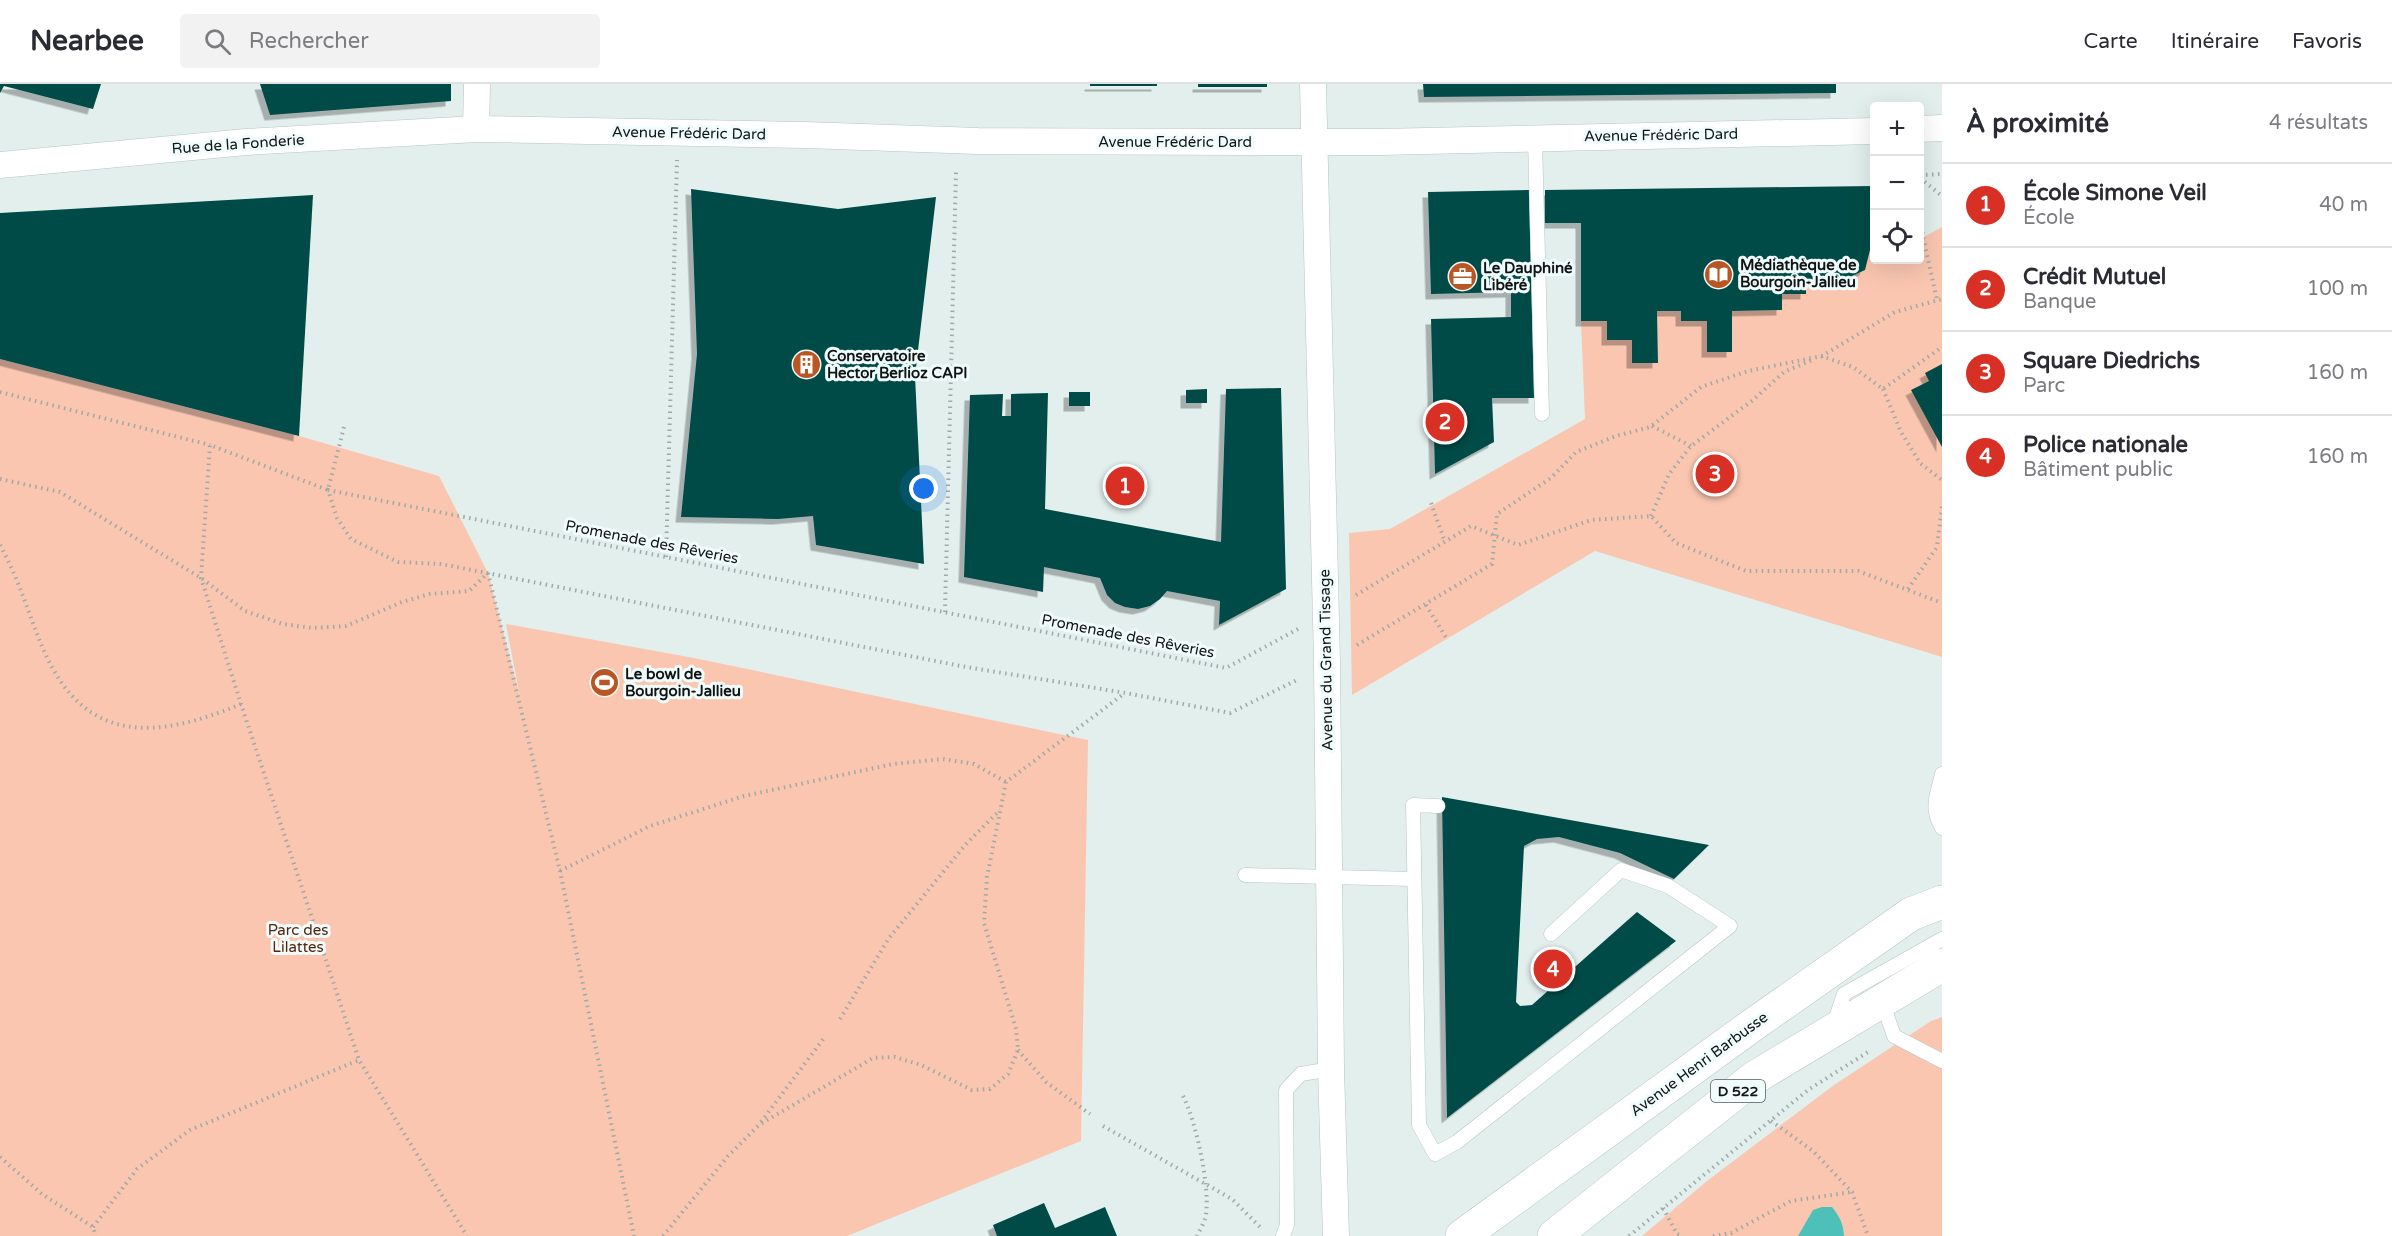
<!DOCTYPE html>
<html lang="fr">
<head>
<meta charset="utf-8">
<style>
	:root { --surface:#fff; --page:#f2f2f3; --text:#2b2b33; --muted:#7c7c81; --line:#e1e1e2; --accent:#d93025 }
	body { margin:0; font-family:"Varela Round",sans-serif; background:var(--page); color:var(--text) }
	.controls { position:absolute; right:18px; top:18px; display:grid; overflow:hidden; border-radius:6px; box-shadow:0 6px 24px #0002 }
	.controls button { width:54px; height:54px; display:grid; place-items:center; padding:0; border:0; border-bottom:2px solid var(--line); background:var(--surface); color:var(--text); font:30px sans-serif }
	.you { position:absolute; left:924px; top:405px; width:21px; height:21px; margin:-15px; border:4px solid #fff; border-radius:50%; background:#1a73e8; box-shadow:0 0 0 9px #1a73e833 }
	.badge { display:grid; place-items:center; width:39px; height:39px; border-radius:50%; background:var(--accent); color:#fff; font-size:20px; font-weight:700 }
	.pin { position:absolute; translate:-50% -50%; border:3px solid #fff; box-shadow:0 2px 6px #0006 }
	.list { margin:0; padding:0; list-style:none }
	h2 { display:flex; justify-content:space-between; align-items:center; height:78px; margin:0; padding:0 24px; font-size:26px }
	h2 small { font-size:20px; font-weight:400; color:var(--muted) }
	.list li { display:grid; grid-template-columns:39px 1fr auto; gap:18px; align-items:center; box-sizing:border-box; height:84px; padding:0 24px; border-top:2px solid var(--line) }
	.list b { display:block; font-size:22px; white-space:nowrap }
	.list p { margin:0; font-size:20px; white-space:nowrap; color:var(--muted) }
	.list em { font-size:20px; font-style:normal; color:var(--muted) }
	.icon { flex:none; width:33px; height:33px; fill:none; stroke:currentColor; stroke-width:2; stroke-linecap:round; stroke-linejoin:round }
	.map { position:relative; flex:none; width:1942px; height:1152px; overflow:hidden }
	header { display:flex; align-items:center; gap:36px; box-sizing:border-box; height:84px; padding:0 30px; background:var(--surface); border-bottom:2px solid var(--line) }
	header strong { font-size:28px }
	nav { display:flex; gap:33px; margin-inline-start:auto; font-size:21px }
	.search { width:420px; height:54px; background:var(--page); display:flex; align-items:center; gap:15px; box-sizing:border-box; padding:0 21px; border-radius:6px; color:var(--muted); font-size:22px }
	main { display:flex }
	aside { flex:1; background:var(--surface) }
	.map>svg:first-child { display:block }
</style>
</head>
<body>
<header>
<strong>Nearbee</strong>
<div class="search"><svg class="icon" aria-label="search" viewBox="0 0 24 24"><circle cx="10" cy="10" r="6"/><path d="M15 15l6 6"/></svg>Rechercher</div>
<nav><a>Carte</a><a>Itinéraire</a><a>Favoris</a></nav>
</header>
<main>
<div class="map">
<svg width="1942" height="1152" viewBox="0 0 1942 1152">
	<defs>
		<filter id="shadow"><feDropShadow dx="-5.5" dy="5.5" stdDeviation="0" flood-color="#0004"/></filter>
	</defs>
	<rect width="100%" height="100%" fill="#e2efed"/>
	<g fill="#fac6b0">
		<path d="M 1942,143 L 1942,573 L 1595,467 L 1352,611 L 1349,449 L 1390,445 L 1585,335 L 1581,237 L 1607,237 L 1607,256 L 1632,256 L 1632,279 L 1658,278 L 1657,227 L 1681,227 L 1682,237 L 1707,237 L 1707,268 L 1732,268 L 1732,227 L 1782,226 L 1782,210 L 1806,210 L 1806,197 L 1820,194 L 1839,198 L 1864,186 L 1870,166 L 1873,164 L 1874,176 L 1920,176 L 1920,155 Z"/>
		<path d="M 0,275 L 299,352 L 439,392 L 488,489 L 520,613 L 506,540 L 694,574 L 1088,656 L 1081,1057 L 847,1152 L 0,1152 Z"/>
		<path d="M 1942,933 L 1942,1152 L 1642,1152 L 1707,1097 L 1834,1001 L 1931,937 Z"/>
	</g>
	<path fill="#4dc1b9" d="M 1822,1123 L 1832,1123 C 1840,1133 1843,1139 1844,1152 L 1798,1152 L 1813,1126 Z"/>
	<g fill="#064b47" filter="url(#shadow)">
		<path d="M 0,0 L 101,0 L 93,25 L 4,2 L 0,9 Z"/>
		<path d="M 260,0 L 451,0 L 451,17 L 270,31 Z"/>
		<rect x="1090" y="0" width="67" height="2"/>
		<rect x="1198" y="0" width="69" height="3"/>
		<path d="M 1423,0 L 1836,0 L 1836,9 L 1424,13 Z"/>
		<path d="M 1874,102 L 1874,163 L 1870,166 L 1865,186 L 1839,198 L 1820,194 L 1806,197 L 1806,210 L 1782,210 L 1782,226 L 1732,227 L 1732,268 L 1707,268 L 1707,237 L 1681,237 L 1681,227 L 1657,227 L 1658,279 L 1632,279 L 1632,256 L 1607,256 L 1607,237 L 1581,237 L 1581,139 L 1545,139 L 1545,106 Z"/>
		<path d="M 691,105 L 838,125 L 936,113 L 915,292 L 924,480 L 816,461 L 813,432 L 778,435 L 681,433 L 697,270 Z"/>
		<path d="M 1529,106 L 1534,314 L 1492,314 L 1494,358 L 1435,390 L 1431,235 L 1511,233 L 1511,208 L 1431,210 L 1428,108 Z"/>
		<path d="M 313,111 L 299,352 L 0,275 L 0,129 Z"/>
		<path d="M 1942,280 L 1942,363 L 1911,306 L 1929,297 L 1925,289 Z"/>
		<path d="M 1281,304 L 1286,505 L 1219,541 L 1220,517 L 1167,507 L 1160,515 L 1150,522 L 1138,525 L 1125,523 L 1115,519 L 1107,511 L 1100,494 L 1044,483 L 1043,508 L 964,493 L 970,311 L 1003,310 L 1002,332 L 1011,332 L 1011,310 L 1048,309 L 1045,425 L 1221,458 L 1226,305 Z"/>
		<path d="M 1207,305 L 1207,319 L 1186,319 L 1186,306 Z"/>
		<rect x="1069" y="308" width="21" height="14"/>
		<path d="M 1442,713 L 1709,761 L 1674,795 L 1620,769 L 1559,753 L 1537,755 L 1524,762 L 1516,918 L 1520,922 L 1532,921 L 1637,828 L 1676,857 L 1447,1034 Z"/>
		<path d="M 1044,1119 L 1055,1144 L 1105,1123 L 1117,1152 L 997,1152 L 993,1141 Z"/>
	</g>
	<g fill="none" stroke-linecap="round" stroke-linejoin="round">
		<defs>
			<g id="lane">
				<path d="M 1535,54 L 1542,330"/>
				<path d="M 1942,690 C 1937,712 1930,723 1942,744"/>
				<path d="M 1438,722 L 1413,721 L 1419,1041 L 1435,1070 L 1457,1058 L 1730,842 L 1668,802 L 1621,786 L 1551,850"/>
				<path d="M 1245,791 L 1414,795"/>
				<path d="M 1882,917 L 1894,952 L 1942,977"/>
				<path d="M 1834,940 L 1844,910 L 1942,855"/>
				<path d="M 1283,1152 L 1287,1141 L 1286,1006 L 1301,990 L 1331,985"/>
			</g>
			<g id="street">
				<path d="M 1313,0 L 1327,578 L 1331,985 L 1336,1152"/>
				<path d="M 476,45 L 477,0"/>
				<path d="M 1920,45 L 1942,44"/>
				<path d="M 0,81 L 246,58 L 476,45 L 805,51 L 978,57 L 1266,58 L 1380,58 L 1874,47"/>
			</g>
			<g id="primary">
				<path d="M 1462,1152 L 1754,940 L 1911,830 L 1942,818"/>
				<path d="M 1554,1152 L 1754,994 L 1942,881"/>
			</g>
		</defs>
		<use href="#lane" stroke="#b8c4c3" stroke-width="15"/>
		<use href="#street" stroke="#b8c4c3" stroke-width="27"/>
		<use href="#primary" stroke="#b8c4c3" stroke-width="34"/>
		<g stroke="#9fa9a8" stroke-width="4" stroke-dasharray="1.5 4.5" stroke-linecap="butt">
			<path d="M 1920,91 L 1942,90"/>
			<path d="M 1920,94 L 1942,112"/>
			<path d="M 1920,124 L 1923,153 L 1937,216"/>
			<path d="M 1821,272 L 1853,283 L 1883,305 L 1942,263"/>
			<path d="M 1883,305 L 1901,348 L 1920,379 L 1942,396"/>
			<path d="M 0,308 L 210,361"/>
			<path d="M 1652,342 L 1691,362"/>
			<path d="M 344,343 L 328,406 L 210,361 L 201,494 L 241,620 L 359,976 L 467,1152"/>
			<path d="M 0,395 L 60,408 L 201,494 L 245,527 L 283,540 L 312,544 L 346,542 L 402,518 L 430,510 L 469,507 L 488,489"/>
			<path d="M 1431,419 L 1445,458"/>
			<path d="M 1651,432 L 1669,390 L 1691,362 L 1753,316 L 1784,288 L 1812,276"/>
			<path d="M 0,461 C 19,495 29,532 44,567 C 86,662 157,655 241,620"/>
			<path d="M 666,473 L 677,76"/>
			<path d="M 488,489 L 560,787 L 634,1152"/>
			<path d="M 1908,505 L 1937,463 L 1942,422"/>
			<path d="M 1356,511 L 1471,442 L 1518,461 L 1591,436 L 1651,432 L 1676,459 L 1746,487 L 1858,487 L 1942,519"/>
			<path d="M 1426,521 L 1447,555"/>
			<path d="M 945,528 L 956,87"/>
			<path d="M 1298,545 L 1226,584 L 328,406 L 337,434 L 351,455 L 398,478 L 441,480 L 966,583 L 1126,609 L 1230,629 L 1299,595"/>
			<path d="M 1357,561 L 1492,480 L 1497,430 L 1551,394 L 1576,368 L 1616,352 L 1650,343 L 1701,303 L 1748,287 L 1822,272 L 1895,228 L 1942,215"/>
			<path d="M 560,787 L 650,742 L 744,712 L 893,680 L 943,675 L 974,680 L 1006,698"/>
			<path d="M 840,935 L 889,854 L 966,760 L 1000,726"/>
			<path d="M 1018,966 L 1046,998 L 1090,1030"/>
			<path d="M 1183,1012 C 1196,1037 1210,1102 1206,1130 C 1205,1138 1200,1145 1197,1152"/>
			<path d="M 1771,1037 L 1813,1067 L 1852,1108 L 1868,1152"/>
			<path d="M 761,1038 L 824,954"/>
			<path d="M 1103,1042 L 1232,1115 L 1260,1143"/>
			<path d="M 0,1073 L 42,1110 L 93,1143 L 96,1152"/>
			<path d="M 1663,1124 L 1677,1150 L 1683,1152"/>
			<path d="M 93,1143 L 137,1085 L 190,1046 L 359,976"/>
			<path d="M 663,1152 L 728,1072 L 759,1041 L 873,974 L 895,973 L 921,981 L 972,1006 L 990,1005 L 1008,990 L 1018,966 L 1016,945 L 984,839 L 987,793 L 1006,698 L 1125,609"/>
			<path d="M 1629,1152 L 1808,1006 L 1871,966"/>
			<path d="M 1713,1152 L 1731,1149 L 1791,1117 L 1852,1108"/>
		</g>
		<use href="#lane" stroke="#fff" stroke-width="14"/>
		<use href="#street" stroke="#fff" stroke-width="26"/>
		<use href="#primary" stroke="#fff" stroke-width="33"/>
	</g>
	<defs>
		<symbol id="library-disc" viewBox="-11 -11 22 22"><circle r="9.5" fill="#ba5524" stroke="#f0fcfb"/><path d="M-6-4Q-3-5.5-.7-3.5V5Q-3 3-6 4ZM6-4Q3-5.5 .7-3.5V5Q3 3 6 4Z" fill="#fff"/></symbol>
		<symbol id="office-disc" viewBox="-11 -11 22 22"><circle r="9.5" fill="#ba5524" stroke="#f0fcfb"/><path d="M-6-3h4V-5.5h4V-3h4V5H-6ZM-1-4.5V-3h2v-1.5ZM-6 0V1H6V0Z" fill="#fff"/></symbol>
		<symbol id="building-disc" viewBox="-11 -11 22 22"><circle r="9.5" fill="#ba5524" stroke="#f0fcfb"/><path d="M-4-6H4V6H1V3H-1V6H-4ZM-2.5-4.3h1.7v1.8h-1.7ZM.8-4.3h1.7v1.8H.8ZM-2.5-1h1.7V.8h-1.7ZM.8-1h1.7V.8H.8Z" fill="#fff"/></symbol>
		<symbol id="stadium-disc" viewBox="-11 -11 22 22"><circle r="9.5" fill="#ba5524" stroke="#f0fcfb"/><path d="M0-5a6.5 5 0 1 0 0 10a6.5 5 0 1 0 0-10ZM-3.5-1.8h7v3.6h-7Z" fill="#fff"/></symbol>
	</defs>
	<g fill-rule="evenodd">
		<use href="#library-disc" x="1702" y="174" width="33" height="33"/>
		<use href="#office-disc" x="1446" y="176" width="33" height="33"/>
		<use href="#building-disc" x="790" y="264" width="33" height="33"/>
		<use href="#stadium-disc" x="588" y="582" width="33" height="33"/>
	</g>
	<g text-anchor="middle" dominant-baseline="central" stroke-width="6" stroke-linejoin="round" paint-order="stroke">
		<rect fill="#f0fcfb" stroke="#535a59" stroke-width="1.5" x="1711" y="996" width="54" height="22" rx="4.5"/>
		<g font-size="14" font-weight="bold" fill="#101414">
			<text x="1738" y="1007">D 522</text>
		</g>
		<g font-size="15" fill="#101414" stroke="#f0fcfb">
			<text transform="translate(689 49) rotate(1)">Avenue Frédéric Dard</text>
			<text transform="translate(1661 51) rotate(-1)">Avenue Frédéric Dard</text>
			<text x="1175" y="58">Avenue Frédéric Dard</text>
			<text transform="translate(238 60) rotate(-4)">Rue de la Fonderie</text>
			<text transform="translate(652 458) rotate(11)">Promenade des Rêveries</text>
			<text transform="translate(1128 552) rotate(11)">Promenade des Rêveries</text>
			<text transform="translate(1326 576) rotate(-91)">Avenue du Grand Tissage</text>
			<text transform="translate(1699 980) rotate(-36)">Avenue Henri Barbusse</text>
		</g>
		<g font-size="15" font-weight="bold" fill="#101414" stroke="#f0fcfb" text-anchor="start">
			<text x="1740" y="181">Médiathèque de<tspan x="1740" dy="17">Bourgoin-Jallieu</tspan></text>
			<text x="1483" y="184">Le Dauphiné<tspan x="1483" dy="17">Libéré</tspan></text>
			<text x="827" y="272">Conservatoire<tspan x="827" dy="17">Hector Berlioz CAPI</tspan></text>
			<text x="625" y="590">Le bowl de<tspan x="625" dy="17">Bourgoin-Jallieu</tspan></text>
		</g>
		<g font-size="15" fill="#56250e" stroke="#f0fcfb">
			<text x="298" y="846">Parc des<tspan x="298" dy="17">Lilattes</tspan></text>
		</g>
	</g>
</svg>
<div class="controls">
<button>+</button>
<button>−</button>
<button><svg class="icon" aria-label="locate" viewBox="0 0 24 24"><circle cx="12" cy="12" r="6"/><path d="M12 2v4M12 18v4M2 12h4M18 12h4"/></svg></button>
</div>
<div class="you"></div>
<div class="pin badge" style="left:1125px;top:402px">1</div>
<div class="pin badge" style="left:1445px;top:338px">2</div>
<div class="pin badge" style="left:1715px;top:390px">3</div>
<div class="pin badge" style="left:1553px;top:885px">4</div>
</div>
<aside>
<h2>À proximité<small>4 résultats</small></h2>
<ul class="list">
<li><span class="badge">1</span><div><b>École Simone Veil</b><p>École</p></div><em>40 m</em></li>
<li><span class="badge">2</span><div><b>Crédit Mutuel</b><p>Banque</p></div><em>100 m</em></li>
<li><span class="badge">3</span><div><b>Square Diedrichs</b><p>Parc</p></div><em>160 m</em></li>
<li><span class="badge">4</span><div><b>Police nationale</b><p>Bâtiment public</p></div><em>160 m</em></li>
</ul>
</aside>
</main>
</body>
</html>
